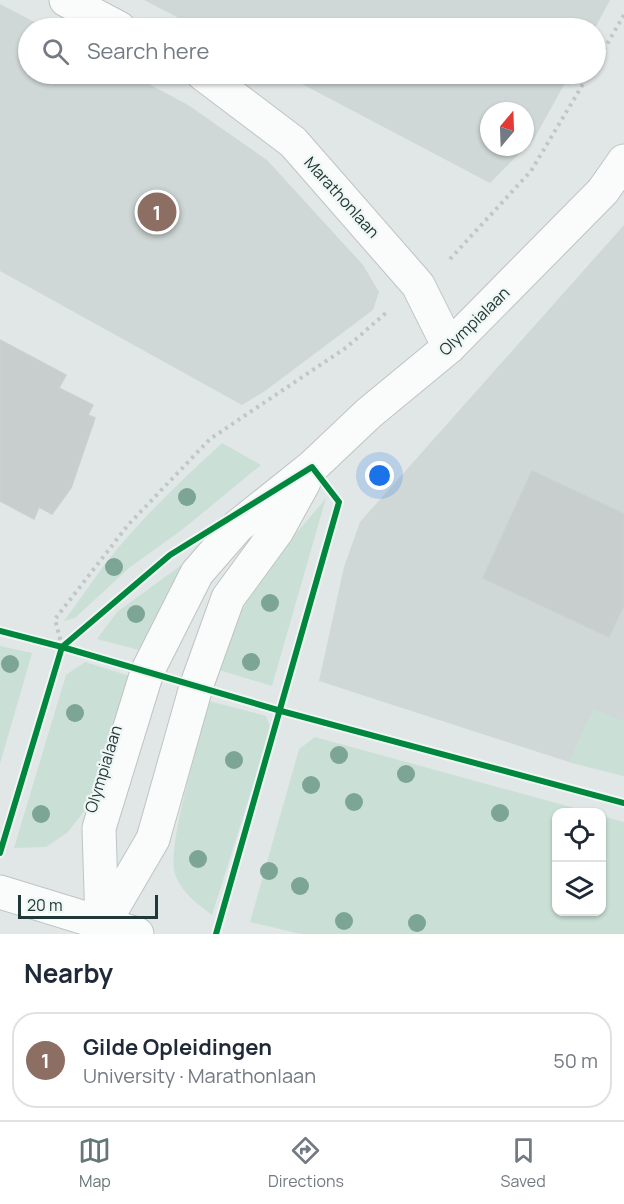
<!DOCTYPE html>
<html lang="en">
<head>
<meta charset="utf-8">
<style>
	:root { --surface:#fff; --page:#f6f6f7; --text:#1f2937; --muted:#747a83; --line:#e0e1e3; --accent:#647675 }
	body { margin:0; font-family:Manrope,sans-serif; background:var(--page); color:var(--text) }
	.controls { position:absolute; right:18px; bottom:18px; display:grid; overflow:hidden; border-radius:12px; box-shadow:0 2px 4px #0004 }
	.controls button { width:54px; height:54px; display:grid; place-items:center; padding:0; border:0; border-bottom:2px solid var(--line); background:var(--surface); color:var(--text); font:30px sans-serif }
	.compass { position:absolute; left:480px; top:102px; width:54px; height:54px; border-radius:50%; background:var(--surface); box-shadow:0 2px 4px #0004; rotate:19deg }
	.scale { position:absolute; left:18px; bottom:15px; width:140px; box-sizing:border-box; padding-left:6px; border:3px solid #203938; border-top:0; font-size:16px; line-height:21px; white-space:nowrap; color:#203938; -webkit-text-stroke:4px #eff6f4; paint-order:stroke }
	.you { position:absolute; left:380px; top:476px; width:21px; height:21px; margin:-15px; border:4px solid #fff; border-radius:50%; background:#1a73e8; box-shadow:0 0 0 9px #1a73e833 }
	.badge { display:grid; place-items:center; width:39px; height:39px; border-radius:50%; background:var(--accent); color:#fff; font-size:20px; font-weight:700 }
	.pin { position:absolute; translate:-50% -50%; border:3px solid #fff; box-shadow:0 2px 6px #0006 }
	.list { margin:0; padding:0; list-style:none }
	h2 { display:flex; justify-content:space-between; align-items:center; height:78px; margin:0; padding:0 24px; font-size:26px }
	h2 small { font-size:20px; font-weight:400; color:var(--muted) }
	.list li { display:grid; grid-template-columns:39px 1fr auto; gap:18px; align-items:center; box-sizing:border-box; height:96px; margin:0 12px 12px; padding:0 12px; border:2px solid var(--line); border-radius:24px }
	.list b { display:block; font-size:22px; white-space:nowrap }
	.list p { margin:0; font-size:20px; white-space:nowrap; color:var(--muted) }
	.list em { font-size:20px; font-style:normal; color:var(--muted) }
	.icon { flex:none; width:33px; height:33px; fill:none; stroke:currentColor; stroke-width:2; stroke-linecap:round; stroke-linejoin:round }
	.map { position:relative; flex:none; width:624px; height:934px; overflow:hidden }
	.search { position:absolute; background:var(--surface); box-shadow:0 2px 4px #0004; left:18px; right:18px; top:18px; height:66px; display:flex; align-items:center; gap:15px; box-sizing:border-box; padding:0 21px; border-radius:33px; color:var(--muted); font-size:22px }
	.sheet { height:186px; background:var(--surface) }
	nav { display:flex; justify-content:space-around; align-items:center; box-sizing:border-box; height:84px; border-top:2px solid var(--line); background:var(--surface); font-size:16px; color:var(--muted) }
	nav a { display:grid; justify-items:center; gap:3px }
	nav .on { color:var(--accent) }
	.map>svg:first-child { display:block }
</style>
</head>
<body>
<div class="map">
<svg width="624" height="934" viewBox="0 0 624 934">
	<rect width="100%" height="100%" fill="#e1e7e6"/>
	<g fill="#cfd8d6" fill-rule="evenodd">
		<path d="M 144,0 L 610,0 L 595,28 L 198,28 Z"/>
		<path d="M 0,4 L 46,28 L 28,28 L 28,74 L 130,74 L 188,105 L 267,160 L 363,265 L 379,292 L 373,310 L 265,391 L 242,405 L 0,271 Z"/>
		<path d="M 283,74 L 570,74 L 534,139 L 490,183 ZM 489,111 L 525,111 L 525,147 L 489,147 Z"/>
		<path d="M 624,225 L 624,776 L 569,762 L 319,681 L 344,567 L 360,522 Z"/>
	</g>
	<g fill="#cae0d6">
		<path d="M 222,443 L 261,465 L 183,529 L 129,568 L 75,618 L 64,621 C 82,597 98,572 117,549 C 149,511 185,477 222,443 Z"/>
		<path d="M 326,498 L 272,686 L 219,670 C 227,645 236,620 249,597 C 269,561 300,530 326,498 Z"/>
		<path d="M 191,558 L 139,650 L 97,639 L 117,612 Z"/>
		<path d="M 0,646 L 32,653 L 0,764 Z"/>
		<path d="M 85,662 L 130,676 L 88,806 L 68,832 L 46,847 L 14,848 L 66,675 Z"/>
		<path d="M 209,701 L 266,716 L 271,729 L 212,915 C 197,904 181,892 175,874 C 166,846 201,735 209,701 Z"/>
		<path d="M 593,709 L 624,722 L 624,776 L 569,762 Z"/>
		<path d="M 315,737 L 589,812 L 556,812 L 556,912 L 602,912 L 602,816 L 624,822 L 624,934 L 301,934 L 250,922 L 299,749 Z"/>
	</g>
	<g fill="#c8cecd" stroke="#cad0cf" stroke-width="1.5">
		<path d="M 0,340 L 66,375 L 59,388 L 93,405 L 88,415 L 95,418 L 71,488 L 52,514 L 39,507 L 34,519 L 0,501 Z"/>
		<path d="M 532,471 L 624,514 L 624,605 L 609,637 L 483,578 Z"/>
	</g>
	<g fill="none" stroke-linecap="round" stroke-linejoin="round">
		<defs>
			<g id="minor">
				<path d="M 66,0 L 119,28"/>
				<path d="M 203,74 L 293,142 L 418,285 L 449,347"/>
				<path d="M 0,892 L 137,934"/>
				<path d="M 102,924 L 99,828 L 147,672 L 197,573 L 238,526 L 312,467 L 369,413 L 449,347 L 603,191 L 624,161"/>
				<path d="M 101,928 L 153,839 L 196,687 L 228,598 L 277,531 L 304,482"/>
			</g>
		</defs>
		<use href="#minor" stroke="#bec4c3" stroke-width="35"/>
		<g stroke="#bfc7c7" stroke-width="4" stroke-dasharray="3 4.5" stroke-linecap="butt">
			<path d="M 596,63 L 624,15"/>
			<path d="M 450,259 L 531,171 L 589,74"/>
			<path d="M 62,647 L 55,619 L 128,525 L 210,439 L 347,347 L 387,312"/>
		</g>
		<use href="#minor" stroke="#fafbfb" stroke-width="33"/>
		<defs>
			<g id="cycleway">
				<path d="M 0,631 L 62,647 L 281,711 L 624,803"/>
				<path d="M 62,647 L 170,555 L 312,467 L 339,502 L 216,934"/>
				<path d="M 0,853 L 62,647"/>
			</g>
		</defs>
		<use href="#cycleway" stroke="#eff6f4" stroke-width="10"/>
		<use href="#cycleway" stroke="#00873e" stroke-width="6"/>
	</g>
	<g fill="#7da596">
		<circle cx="187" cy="497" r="9"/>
		<circle cx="114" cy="567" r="9"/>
		<circle cx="270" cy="603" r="9"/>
		<circle cx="136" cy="614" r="9"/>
		<circle cx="251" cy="662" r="9"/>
		<circle cx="10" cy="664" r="9"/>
		<circle cx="75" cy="713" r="9"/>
		<circle cx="339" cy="755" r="9"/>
		<circle cx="234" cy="760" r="9"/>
		<circle cx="406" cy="774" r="9"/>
		<circle cx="311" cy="785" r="9"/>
		<circle cx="354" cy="802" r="9"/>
		<circle cx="500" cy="813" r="9"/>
		<circle cx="41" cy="814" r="9"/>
		<circle cx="198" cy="859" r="9"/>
		<circle cx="269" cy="871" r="9"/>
		<circle cx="300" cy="886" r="9"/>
		<circle cx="344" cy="921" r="9"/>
		<circle cx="417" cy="923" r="9"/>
	</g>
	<g text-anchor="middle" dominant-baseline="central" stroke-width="4.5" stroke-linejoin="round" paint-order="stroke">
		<g font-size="16" fill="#203938" stroke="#eff6f4">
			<text transform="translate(342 197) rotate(48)">Marathonlaan</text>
			<text transform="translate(474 321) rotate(-44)">Olympialaan</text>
			<text transform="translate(103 769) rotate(-73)">Olympialaan</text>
		</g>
	</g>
</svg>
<div class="controls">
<button><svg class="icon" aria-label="locate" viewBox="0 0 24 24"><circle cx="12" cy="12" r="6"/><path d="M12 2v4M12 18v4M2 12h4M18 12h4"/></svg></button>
<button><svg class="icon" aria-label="layers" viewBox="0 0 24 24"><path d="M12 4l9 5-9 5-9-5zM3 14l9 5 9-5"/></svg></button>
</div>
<svg class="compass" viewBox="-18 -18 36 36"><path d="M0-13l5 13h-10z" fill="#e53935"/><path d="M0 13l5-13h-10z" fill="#747a83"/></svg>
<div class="scale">20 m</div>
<div class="you"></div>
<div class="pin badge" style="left:157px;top:212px;background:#8d6e63">1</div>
<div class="search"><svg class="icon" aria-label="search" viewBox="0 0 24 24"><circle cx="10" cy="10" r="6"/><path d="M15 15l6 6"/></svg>Search here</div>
</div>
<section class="sheet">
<h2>Nearby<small></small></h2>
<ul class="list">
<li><span class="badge" style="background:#8d6e63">1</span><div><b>Gilde Opleidingen</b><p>University · Marathonlaan</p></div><em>50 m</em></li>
</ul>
</section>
<nav>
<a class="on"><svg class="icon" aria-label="map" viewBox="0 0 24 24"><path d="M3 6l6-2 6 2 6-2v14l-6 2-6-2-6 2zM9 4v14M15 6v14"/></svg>Map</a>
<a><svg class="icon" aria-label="directions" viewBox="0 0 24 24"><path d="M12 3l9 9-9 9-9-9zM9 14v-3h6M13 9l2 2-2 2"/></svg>Directions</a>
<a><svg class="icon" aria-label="saved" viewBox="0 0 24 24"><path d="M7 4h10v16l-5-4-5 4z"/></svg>Saved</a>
</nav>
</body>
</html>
